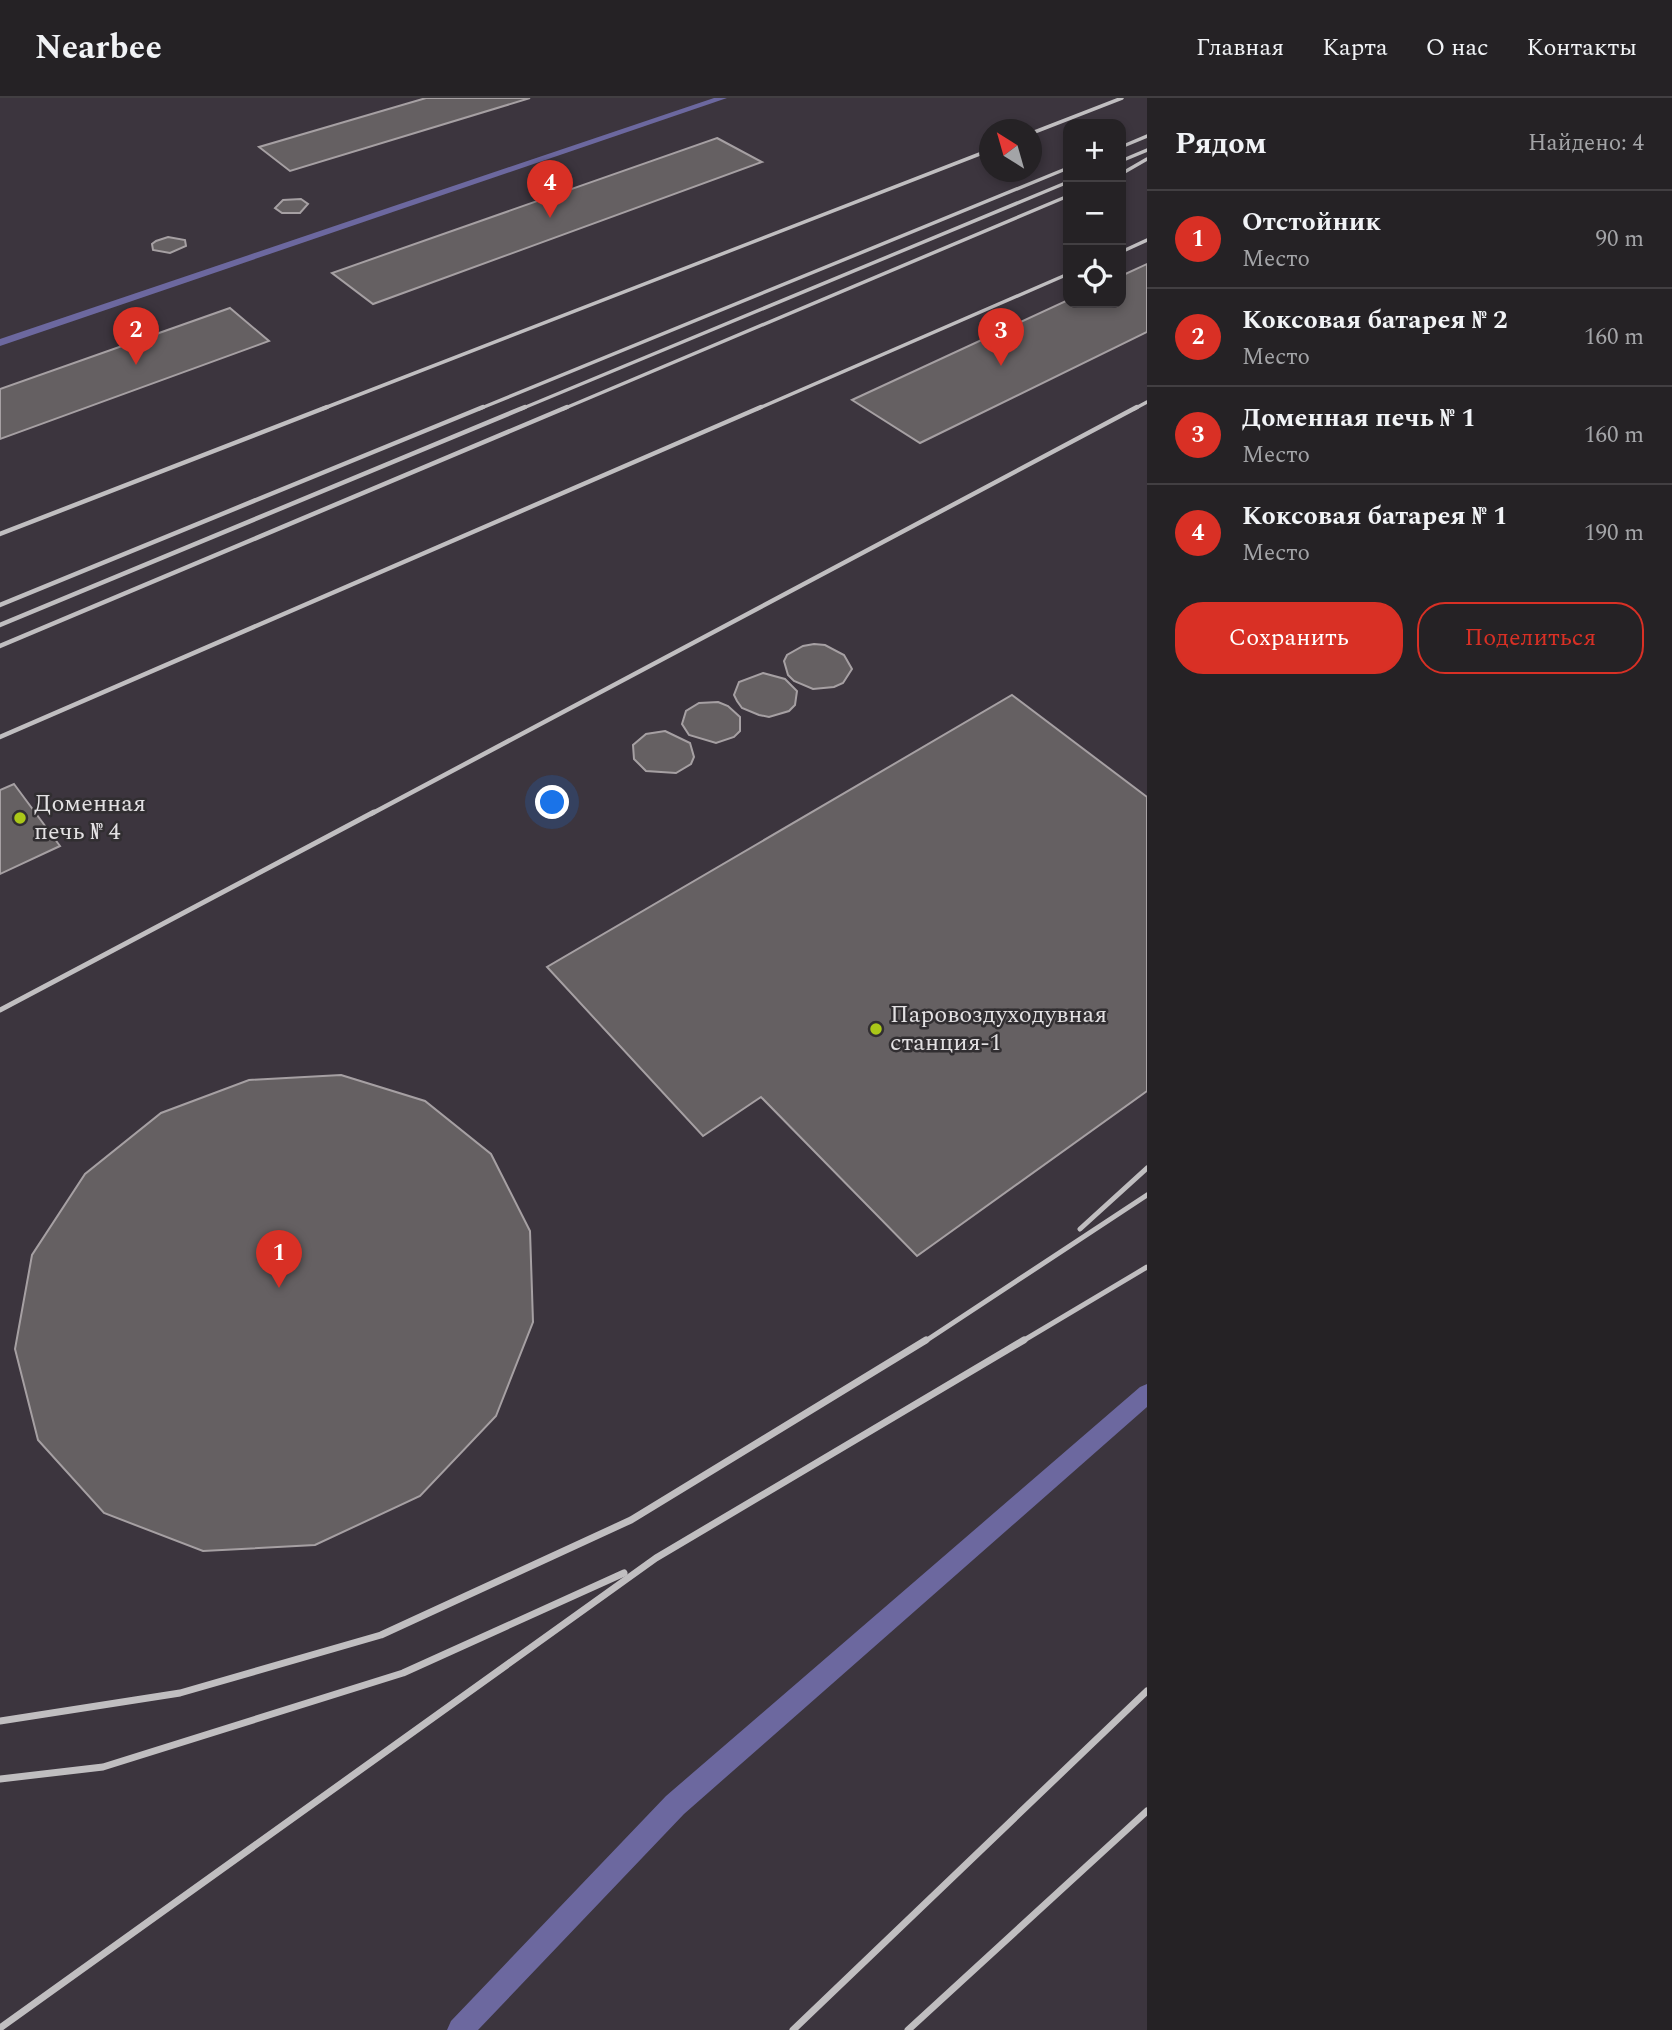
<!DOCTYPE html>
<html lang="ru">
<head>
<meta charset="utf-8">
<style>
	:root { --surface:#252225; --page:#312f32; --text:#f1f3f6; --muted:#a3a4a7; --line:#423f42; --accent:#d93025 }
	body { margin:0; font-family:Spectral,serif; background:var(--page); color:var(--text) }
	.controls { position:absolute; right:21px; top:21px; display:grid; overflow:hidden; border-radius:14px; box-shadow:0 4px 10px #0003 }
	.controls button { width:63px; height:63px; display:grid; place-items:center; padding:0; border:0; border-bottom:2px solid var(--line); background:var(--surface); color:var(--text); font:35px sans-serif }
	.compass { position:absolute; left:979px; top:21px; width:63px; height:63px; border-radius:50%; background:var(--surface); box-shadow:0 4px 10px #0003; rotate:323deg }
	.you { position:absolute; left:553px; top:705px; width:24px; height:24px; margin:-18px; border:5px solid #fff; border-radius:50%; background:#1a73e8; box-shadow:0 0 0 10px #1a73e833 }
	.badge { display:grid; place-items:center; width:46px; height:46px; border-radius:50%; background:var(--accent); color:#fff; font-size:23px; font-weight:700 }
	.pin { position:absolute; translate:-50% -58px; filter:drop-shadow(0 2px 4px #0008) }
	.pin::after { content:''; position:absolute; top:37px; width:24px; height:21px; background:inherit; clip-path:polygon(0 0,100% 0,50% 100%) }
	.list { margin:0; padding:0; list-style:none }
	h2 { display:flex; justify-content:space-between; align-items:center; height:91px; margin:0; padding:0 28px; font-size:30px }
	h2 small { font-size:23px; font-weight:400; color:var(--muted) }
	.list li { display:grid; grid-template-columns:46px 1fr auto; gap:21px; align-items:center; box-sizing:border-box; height:98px; padding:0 28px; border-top:2px solid var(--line) }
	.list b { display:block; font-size:26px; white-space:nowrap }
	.list p { margin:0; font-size:23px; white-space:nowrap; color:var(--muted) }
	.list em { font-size:23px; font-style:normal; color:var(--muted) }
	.actions { display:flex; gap:14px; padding:21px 28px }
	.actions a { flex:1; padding:16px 0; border:2px solid var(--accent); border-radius:28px; text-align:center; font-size:24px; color:var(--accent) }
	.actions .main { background:var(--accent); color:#fff }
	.icon { flex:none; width:38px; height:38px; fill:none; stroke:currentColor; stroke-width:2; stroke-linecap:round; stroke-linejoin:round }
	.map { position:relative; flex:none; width:1147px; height:1932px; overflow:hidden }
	header { display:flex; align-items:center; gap:42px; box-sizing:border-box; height:98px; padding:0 35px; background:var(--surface); border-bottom:2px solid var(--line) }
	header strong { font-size:33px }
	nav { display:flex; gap:38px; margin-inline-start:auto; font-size:24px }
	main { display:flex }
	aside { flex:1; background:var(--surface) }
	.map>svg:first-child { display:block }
</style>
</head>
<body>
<header>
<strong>Nearbee</strong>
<nav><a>Главная</a><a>Карта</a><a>О нас</a><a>Контакты</a></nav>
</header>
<main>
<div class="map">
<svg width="1147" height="1932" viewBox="0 0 1147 1932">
	<rect width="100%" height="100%" fill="#312e31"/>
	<path fill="#3c353e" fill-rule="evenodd" d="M 0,0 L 1147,0 L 1147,1932 L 0,1932 ZM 1068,26 L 1121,26 L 1121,205 L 1068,205 ZM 990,32 L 1032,32 L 1032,74 L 990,74 Z"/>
	<g fill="#656062" stroke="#a6a0a3" stroke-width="2">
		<path d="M 426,0 L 530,0 L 290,73 L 259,49 Z"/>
		<path d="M 717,40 L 762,64 L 373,206 L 332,175 Z"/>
		<path d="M 301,101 L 308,106 L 300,115 L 282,115 L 275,110 L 283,102 Z"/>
		<path d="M 168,139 L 185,142 L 186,148 L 170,155 L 153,152 L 152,146 L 156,143 Z"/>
		<path d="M 1147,166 L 1147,234 L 920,345 L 852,302 L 1068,202 L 1068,205 L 1121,205 L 1121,178 Z"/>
		<path d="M 230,210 L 269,243 L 0,341 L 0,291 Z"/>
		<path d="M 814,546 L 825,547 L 844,557 L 852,571 L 843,585 L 834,589 L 813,591 L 794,583 L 788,577 L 784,563 L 787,557 L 803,548 Z"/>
		<path d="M 763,575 L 785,581 L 797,593 L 795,607 L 789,613 L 769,619 L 759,617 L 742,610 L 737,603 L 734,597 L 739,584 Z"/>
		<path d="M 1012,597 L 1147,699 L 1147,993 L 917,1158 L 761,999 L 703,1038 L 547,869 Z"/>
		<path d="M 718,604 L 728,608 L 740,619 L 740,633 L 734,639 L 716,645 L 689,637 L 682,626 L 686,613 L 699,605 Z"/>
		<path d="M 665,633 L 690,645 L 694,659 L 691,666 L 676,675 L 646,673 L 634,661 L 633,647 L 646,636 Z"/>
		<path d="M 14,686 L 60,748 L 0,776 L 0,692 Z"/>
		<path d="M 341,977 L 425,1003 L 491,1056 L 530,1133 L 533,1224 L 496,1318 L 420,1398 L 315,1447 L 203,1453 L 104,1415 L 38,1342 L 15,1251 L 32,1157 L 85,1076 L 161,1015 L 249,982 Z"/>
	</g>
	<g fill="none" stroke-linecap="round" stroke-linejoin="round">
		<g fill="#6c689f" fill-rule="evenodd">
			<path d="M 714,0 L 727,0 L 0,248 L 0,241 Z"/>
			<path d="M 1147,1286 L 1147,1309 L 684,1716 L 478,1932 L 447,1932 L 451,1923 L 666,1698 L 1140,1289 Z"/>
		</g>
		<g stroke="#c0bec0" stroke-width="3.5">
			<path d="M 1032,35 L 1122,0"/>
			<path d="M 1121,49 L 1147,38"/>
			<path d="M 1121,63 L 1147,52"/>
			<path d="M 1121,76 L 1147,61"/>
			<path d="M 1121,154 L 1147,142"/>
			<path d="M 322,311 L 990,52"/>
			<path d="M 479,311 L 1068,70"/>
			<path d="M 521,311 L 1068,84"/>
			<path d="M 563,311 L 1068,98"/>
			<path d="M 757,311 L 1068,176"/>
			<path d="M 1134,311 L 1147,304"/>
		</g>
		<g stroke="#c0bec0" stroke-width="4.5">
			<path d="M 0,436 L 327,309"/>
			<path d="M 0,507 L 483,309"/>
			<path d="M 0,527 L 525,309"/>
			<path d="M 0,548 L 567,309"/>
			<path d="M 0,639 L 761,309"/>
			<path d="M 371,716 L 1137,309"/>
		</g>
		<g stroke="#c0bec0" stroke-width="5">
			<path d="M 0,912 L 374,714"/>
			<path d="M 1080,1131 L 1147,1070"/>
			<path d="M 924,1244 L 1147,1097"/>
			<path d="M 1021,1244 L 1147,1169"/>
		</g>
		<g stroke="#c0bec0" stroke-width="7">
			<path d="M 0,1623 L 180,1595 L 381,1537 L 631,1422 L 926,1242"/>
			<path d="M 0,1681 L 103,1669 L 403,1575 L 624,1475"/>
			<path d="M 0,1930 L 656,1460 L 1024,1242"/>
			<path d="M 793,1932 L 1147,1593"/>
			<path d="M 908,1932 L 1147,1713"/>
		</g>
	</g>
	<g fill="#aac718" stroke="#312e31" stroke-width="2.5">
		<circle cx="20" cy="720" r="7"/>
		<circle cx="876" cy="931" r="7"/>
	</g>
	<g text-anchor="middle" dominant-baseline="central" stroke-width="5" stroke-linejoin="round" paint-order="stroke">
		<g font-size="24" fill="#e3e1e3" stroke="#312e31" text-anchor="start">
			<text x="34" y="706">Доменная<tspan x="34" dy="28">печь № 4</tspan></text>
			<text x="890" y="917">Паровоздуходувная<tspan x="890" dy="28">станция-1</tspan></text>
		</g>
	</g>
</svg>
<div class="controls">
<button>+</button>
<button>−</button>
<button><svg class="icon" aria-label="locate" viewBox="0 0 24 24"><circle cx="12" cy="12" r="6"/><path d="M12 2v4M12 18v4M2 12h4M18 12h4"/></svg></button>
</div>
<svg class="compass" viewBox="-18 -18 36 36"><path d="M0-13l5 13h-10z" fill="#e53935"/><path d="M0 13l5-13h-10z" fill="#a3a4a7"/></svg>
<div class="you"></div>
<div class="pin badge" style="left:279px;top:1190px">1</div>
<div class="pin badge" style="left:136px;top:267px">2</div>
<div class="pin badge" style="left:1001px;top:268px">3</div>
<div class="pin badge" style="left:550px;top:120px">4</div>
</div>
<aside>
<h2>Рядом<small>Найдено: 4</small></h2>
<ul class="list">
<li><span class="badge">1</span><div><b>Отстойник</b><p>Место</p></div><em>90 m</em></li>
<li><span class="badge">2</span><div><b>Коксовая батарея № 2</b><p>Место</p></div><em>160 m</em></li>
<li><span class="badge">3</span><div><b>Доменная печь № 1</b><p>Место</p></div><em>160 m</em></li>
<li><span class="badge">4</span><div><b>Коксовая батарея № 1</b><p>Место</p></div><em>190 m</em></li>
</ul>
<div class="actions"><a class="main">Сохранить</a><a>Поделиться</a></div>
</aside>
</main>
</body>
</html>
